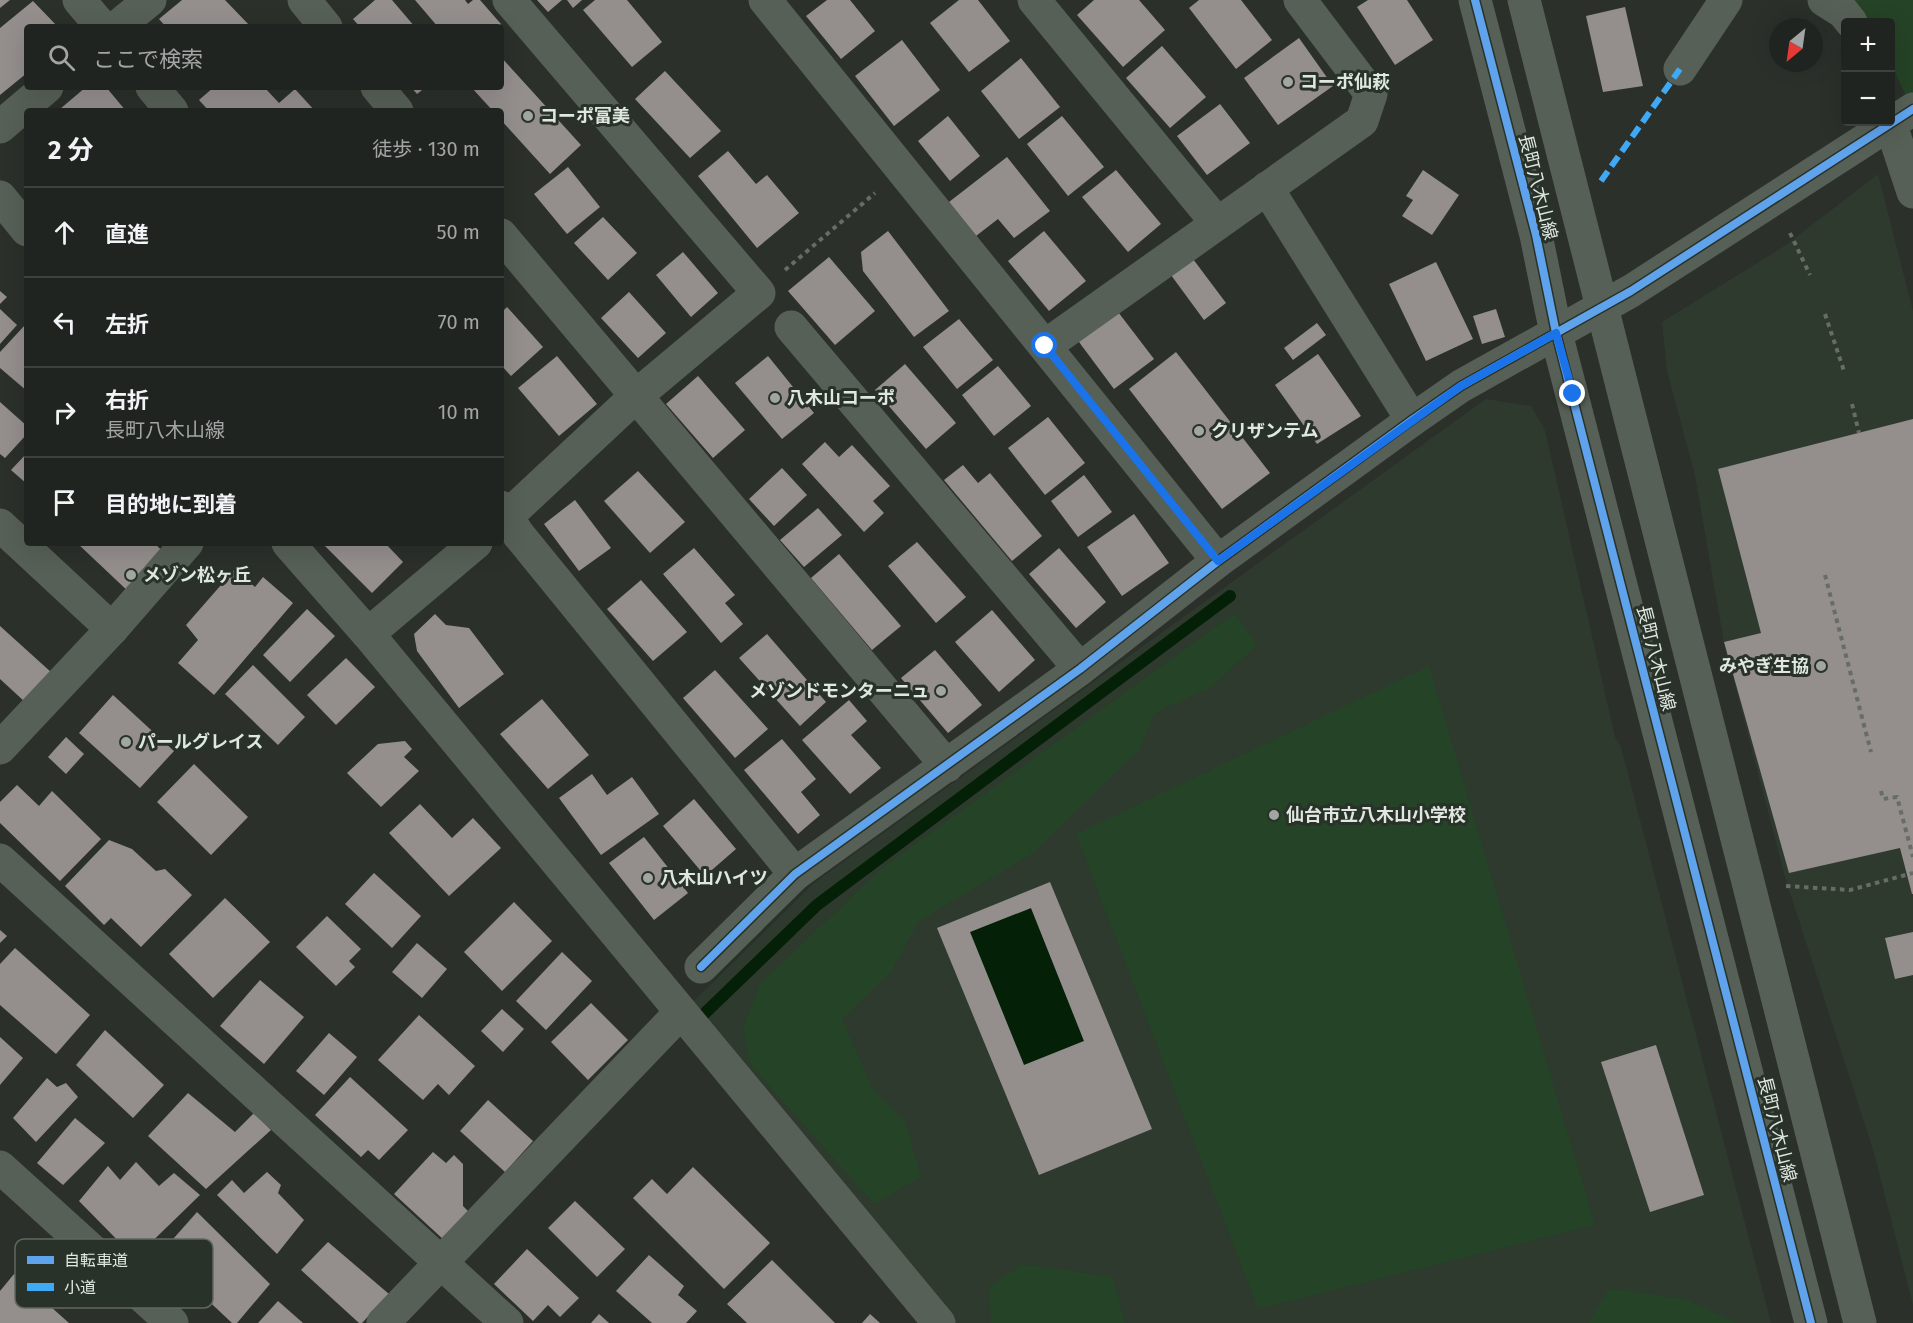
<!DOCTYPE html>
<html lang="ja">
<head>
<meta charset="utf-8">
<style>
	:root { --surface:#202420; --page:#282c29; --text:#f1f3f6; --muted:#a2a4a5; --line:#3d413e }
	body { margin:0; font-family:"Fira Sans","Noto Sans JP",sans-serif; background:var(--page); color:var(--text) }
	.controls { position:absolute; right:18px; top:18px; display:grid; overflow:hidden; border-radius:6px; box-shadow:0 6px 24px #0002 }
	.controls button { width:54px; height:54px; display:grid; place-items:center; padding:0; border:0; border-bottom:2px solid var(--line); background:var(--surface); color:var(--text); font:30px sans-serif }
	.compass { position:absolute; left:1769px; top:18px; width:54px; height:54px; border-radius:50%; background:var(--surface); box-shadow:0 6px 24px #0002; rotate:209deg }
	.stop { position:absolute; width:18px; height:18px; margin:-14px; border:4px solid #1a73e8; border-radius:50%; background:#fff }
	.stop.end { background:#1a73e8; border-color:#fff; box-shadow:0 2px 6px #0008 }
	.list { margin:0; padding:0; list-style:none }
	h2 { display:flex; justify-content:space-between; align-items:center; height:78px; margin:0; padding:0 24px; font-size:26px }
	h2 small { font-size:20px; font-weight:400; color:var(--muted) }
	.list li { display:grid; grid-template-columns:39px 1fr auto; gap:18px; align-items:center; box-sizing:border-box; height:90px; padding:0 24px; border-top:2px solid var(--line) }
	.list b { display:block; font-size:22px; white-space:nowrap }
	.list p { margin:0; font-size:20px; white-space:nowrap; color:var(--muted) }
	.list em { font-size:20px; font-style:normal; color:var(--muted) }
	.icon { flex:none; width:33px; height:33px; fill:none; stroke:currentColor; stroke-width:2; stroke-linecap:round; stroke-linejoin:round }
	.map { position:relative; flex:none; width:1913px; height:1323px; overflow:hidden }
	.search { position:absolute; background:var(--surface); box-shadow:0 6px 24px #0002; left:24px; top:24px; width:480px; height:66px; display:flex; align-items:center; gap:15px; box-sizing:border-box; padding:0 21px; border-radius:6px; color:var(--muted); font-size:22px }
	.panel { position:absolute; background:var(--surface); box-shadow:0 6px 24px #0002; left:24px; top:108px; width:480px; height:438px; border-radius:6px }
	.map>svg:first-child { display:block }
</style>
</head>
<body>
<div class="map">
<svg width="1913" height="1323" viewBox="0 0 1913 1323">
	<rect width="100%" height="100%" fill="#2b302b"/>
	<g fill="#2e3a2e">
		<path d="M 1878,174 L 1913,311 L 1913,1305 L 1874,1153 L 1785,877 L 1724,643 L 1695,475 L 1667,371 L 1662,322 L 1786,245 Z"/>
		<path d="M 1486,399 L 1531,406 L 1545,430 L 1615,737 L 1621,747 L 1771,1323 L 955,1323 L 689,1006 L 814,883 Z"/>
	</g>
	<g fill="#254327">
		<path d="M 1851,0 L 1913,0 L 1913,95 L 1907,98 L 1891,64 L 1890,22 L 1870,22 Z"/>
		<path d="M 1235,613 L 1257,645 L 1211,687 L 1155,713 L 1139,750 L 1033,853 L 919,921 L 891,972 L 842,1019 L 873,1089 L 905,1121 L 921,1177 L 874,1204 L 750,1064 L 743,1028 L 760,984 L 882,868 Z"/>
		<path d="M 1429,666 L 1595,1225 L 1258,1309 L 1076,834 Z"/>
		<path d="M 1023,1264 L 1113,1277 L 1125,1323 L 991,1323 L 989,1287 Z"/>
		<path d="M 1609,1288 L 1685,1299 L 1736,1323 L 1589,1323 Z"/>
	</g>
	<path fill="#042107" d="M 1031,908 L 1084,1041 L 1024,1065 L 970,932 Z"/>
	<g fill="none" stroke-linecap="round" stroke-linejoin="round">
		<path stroke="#042107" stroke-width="12" d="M 704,1014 L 817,905 L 1230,596"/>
	</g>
	<g fill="#948f8d" fill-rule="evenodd">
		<path d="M 0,0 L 10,0 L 0,8 Z"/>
		<path d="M 182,0 L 225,0 L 251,27 L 166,27 L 159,19 Z"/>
		<path d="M 375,0 L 392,0 L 415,27 L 360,27 L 353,19 Z"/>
		<path d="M 415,0 L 465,0 L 468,4 L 473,0 L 480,0 L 501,24 L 498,27 L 438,27 Z"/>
		<path d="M 537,0 L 562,0 L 548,12 Z"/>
		<path d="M 567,0 L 582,0 L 573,8 Z"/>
		<path d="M 595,0 L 627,0 L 662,42 L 632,67 L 583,10 Z"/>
		<path d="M 827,0 L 850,0 L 875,31 L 841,59 L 806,16 Z"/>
		<path d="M 959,0 L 978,0 L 1010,41 L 969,72 L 930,23 Z"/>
		<path d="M 1094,0 L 1139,0 L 1165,30 L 1123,67 L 1077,15 Z"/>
		<path d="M 1199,0 L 1241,0 L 1272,40 L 1236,69 L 1189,8 Z"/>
		<path d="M 1368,0 L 1407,0 L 1433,40 L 1395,65 L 1357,7 Z"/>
		<path d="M 33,1 L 58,27 L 27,27 L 27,73 L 0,95 L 0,28 Z"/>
		<path d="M 1625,7 L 1643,86 L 1603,92 L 1586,16 Z"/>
		<path d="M 1299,38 L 1333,86 L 1278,125 L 1244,78 Z"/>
		<path d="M 902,40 L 940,90 L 894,126 L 855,76 Z"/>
		<path d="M 1162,46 L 1206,97 L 1170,128 L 1126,78 Z"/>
		<path d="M 501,57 L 581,145 L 550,174 L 501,120 L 501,111 L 493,111 L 471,87 L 501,87 Z"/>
		<path d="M 1021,58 L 1060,107 L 1019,139 L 981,91 Z"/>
		<path d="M 665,71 L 721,131 L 690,158 L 635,99 Z"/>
		<path d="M 86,87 L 106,87 L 126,111 L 62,111 L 60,109 Z"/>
		<path d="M 214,87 L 264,87 L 279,103 L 295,89 L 315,111 L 209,111 L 199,100 Z"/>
		<path d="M 411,87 L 426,87 L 417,94 Z"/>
		<path d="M 1220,104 L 1250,143 L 1207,175 L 1177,136 Z"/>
		<path d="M 948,116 L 980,156 L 950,181 L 918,141 Z"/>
		<path d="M 1062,116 L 1104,167 L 1068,196 L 1027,144 Z"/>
		<path d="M 728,151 L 756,184 L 767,175 L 799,213 L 757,248 L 698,176 Z"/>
		<path d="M 1007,157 L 1050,211 L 1014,238 L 998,219 L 976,236 L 949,202 Z"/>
		<path d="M 568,167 L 600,207 L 567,234 L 534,194 Z"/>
		<path d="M 1116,170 L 1161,224 L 1128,252 L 1082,197 Z"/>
		<path d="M 1423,170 L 1459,195 L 1432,235 L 1402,216 L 1413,200 L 1406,196 Z"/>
		<path d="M 603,217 L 637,253 L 608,280 L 574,243 Z"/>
		<path d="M 888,231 L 949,311 L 914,337 L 863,271 L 861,252 Z"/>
		<path d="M 1044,231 L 1086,281 L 1049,311 L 1008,261 Z"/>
		<path d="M 683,252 L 718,293 L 691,317 L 656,275 Z"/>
		<path d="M 1190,255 L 1226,303 L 1204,320 L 1168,271 Z"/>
		<path d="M 829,257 L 875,311 L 835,345 L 788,291 Z"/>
		<path d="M 1436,262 L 1473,339 L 1426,361 L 1389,284 Z"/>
		<path d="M 0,291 L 7,297 L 0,304 Z"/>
		<path d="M 629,292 L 666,333 L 638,358 L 601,318 Z"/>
		<path d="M 507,307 L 543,347 L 511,376 L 501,365 L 501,313 Z"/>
		<path d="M 1115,308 L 1154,359 L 1114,389 L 1076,338 Z"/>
		<path d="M 0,309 L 17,325 L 0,344 Z"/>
		<path d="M 1496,309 L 1505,337 L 1482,344 L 1473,316 Z"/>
		<path d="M 959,319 L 993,360 L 957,389 L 923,347 Z"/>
		<path d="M 1317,323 L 1326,335 L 1293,360 L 1284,348 Z"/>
		<path d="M 25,325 L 27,327 L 27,391 L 0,368 L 0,352 Z"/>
		<path d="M 1176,352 L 1270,473 L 1222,509 L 1129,389 Z"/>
		<path d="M 1318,354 L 1361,416 L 1317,444 L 1275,385 Z"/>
		<path d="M 557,356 L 597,404 L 559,436 L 518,388 Z"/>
		<path d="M 768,356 L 814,413 L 782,439 L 735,383 Z"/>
		<path d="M 905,364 L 956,423 L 926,449 L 875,390 Z"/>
		<path d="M 998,366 L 1031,406 L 994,436 L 962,395 Z"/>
		<path d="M 698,376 L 745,430 L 713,458 L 666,404 Z"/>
		<path d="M 0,402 L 27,426 L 27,434 L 5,458 L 0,454 Z"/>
		<path d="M 1048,417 L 1085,463 L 1045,495 L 1008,448 Z"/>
		<path d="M 1913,419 L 1913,894 L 1912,894 L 1900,848 L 1789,873 L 1724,642 L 1761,633 L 1718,469 Z"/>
		<path d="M 825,442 L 839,457 L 852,445 L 890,486 L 873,501 L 884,513 L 864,532 L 802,464 Z"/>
		<path d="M 27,453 L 27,484 L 11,470 Z"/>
		<path d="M 963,465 L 978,483 L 990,473 L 1042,536 L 1012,561 L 944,480 Z"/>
		<path d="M 782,468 L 807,495 L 774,526 L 749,499 Z"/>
		<path d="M 638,471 L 685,522 L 650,553 L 604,501 Z"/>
		<path d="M 1084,475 L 1112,512 L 1078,537 L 1051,501 Z"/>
		<path d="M 575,500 L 611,548 L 579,571 L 544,524 Z"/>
		<path d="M 818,508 L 842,535 L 804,567 L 780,540 Z"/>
		<path d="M 1134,514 L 1169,563 L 1122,596 L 1087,547 Z"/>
		<path d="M 917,542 L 966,597 L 936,623 L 888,566 Z"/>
		<path d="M 77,543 L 154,543 L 168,556 L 131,594 Z"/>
		<path d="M 322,543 L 385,543 L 403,562 L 372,593 Z"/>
		<path d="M 694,548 L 735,595 L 725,603 L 743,624 L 721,643 L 663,574 Z"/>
		<path d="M 1059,548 L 1106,602 L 1076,628 L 1029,574 Z"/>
		<path d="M 839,554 L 901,626 L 872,650 L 811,578 Z"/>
		<path d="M 235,569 L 255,587 L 263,577 L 293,603 L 214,695 L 178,663 L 198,640 L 186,625 Z"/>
		<path d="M 641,580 L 687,632 L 653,661 L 607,609 Z"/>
		<path d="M 307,609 L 335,636 L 290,682 L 263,655 Z"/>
		<path d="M 992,610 L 1035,660 L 999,692 L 955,642 Z"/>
		<path d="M 435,614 L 446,625 L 469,628 L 504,674 L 459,708 L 417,651 L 414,634 Z"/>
		<path d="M 0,626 L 52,673 L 25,702 L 0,679 Z"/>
		<path d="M 767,634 L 826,702 L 800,726 L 739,658 Z"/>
		<path d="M 935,650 L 982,705 L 948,733 L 901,678 Z"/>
		<path d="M 346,658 L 375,687 L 336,725 L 307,695 Z"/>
		<path d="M 253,665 L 305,717 L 278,745 L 225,694 Z"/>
		<path d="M 715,670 L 768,729 L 735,758 L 683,698 Z"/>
		<path d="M 113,695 L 174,751 L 140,788 L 79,733 Z"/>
		<path d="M 542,699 L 589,755 L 548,789 L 500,734 Z"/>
		<path d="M 849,700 L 867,721 L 851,735 L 881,768 L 850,794 L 802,740 Z"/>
		<path d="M 66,737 L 84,754 L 66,774 L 48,757 Z"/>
		<path d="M 782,739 L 816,779 L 801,792 L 820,815 L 798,834 L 744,770 Z"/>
		<path d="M 405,741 L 412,749 L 404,757 L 419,771 L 381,807 L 347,773 L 378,744 Z"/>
		<path d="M 194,764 L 248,817 L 211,855 L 157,802 Z"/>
		<path d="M 592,774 L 607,795 L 632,777 L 659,814 L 601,855 L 559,798 Z"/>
		<path d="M 17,785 L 39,806 L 52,791 L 101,839 L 60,881 L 0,823 L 0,802 Z"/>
		<path d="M 694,799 L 736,849 L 705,876 L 663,826 Z"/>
		<path d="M 420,804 L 452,838 L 473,818 L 501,848 L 449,896 L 389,833 Z"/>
		<path d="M 644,837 L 688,893 L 654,920 L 609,863 Z"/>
		<path d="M 109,840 L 132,849 L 156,871 L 165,869 L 192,895 L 141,947 L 111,918 L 104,925 L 65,886 Z"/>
		<path d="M 374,873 L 421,916 L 392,948 L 345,904 Z"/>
		<path d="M 1050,882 L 1152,1129 L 1039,1175 L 937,928 ZM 1031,908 L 1084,1041 L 1024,1065 L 970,932 Z"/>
		<path d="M 225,898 L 270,942 L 213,998 L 169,954 Z"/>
		<path d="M 514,902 L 552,941 L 502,991 L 464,952 Z"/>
		<path d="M 327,916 L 361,949 L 349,961 L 355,967 L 336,986 L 296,947 Z"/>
		<path d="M 0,930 L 7,936 L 0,943 Z"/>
		<path d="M 1913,932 L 1913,975 L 1895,979 L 1885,938 Z"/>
		<path d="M 417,943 L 447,969 L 422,998 L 392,972 Z"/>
		<path d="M 15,948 L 90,1015 L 56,1054 L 0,1005 L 0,964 Z"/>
		<path d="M 562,952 L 592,981 L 546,1030 L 516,1001 Z"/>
		<path d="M 260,980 L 304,1017 L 264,1064 L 220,1026 Z"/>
		<path d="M 591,1003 L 628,1040 L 588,1080 L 551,1042 Z"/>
		<path d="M 502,1009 L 524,1029 L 503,1052 L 481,1031 Z"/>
		<path d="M 419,1015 L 475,1066 L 449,1095 L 438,1084 L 423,1100 L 378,1060 Z"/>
		<path d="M 105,1030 L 164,1085 L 133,1118 L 76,1065 Z"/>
		<path d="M 329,1033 L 357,1057 L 324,1095 L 296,1071 Z"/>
		<path d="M 0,1037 L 23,1058 L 0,1085 Z"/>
		<path d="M 1656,1045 L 1704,1195 L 1650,1212 L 1601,1062 Z"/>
		<path d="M 350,1077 L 408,1130 L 379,1160 L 368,1150 L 361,1157 L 315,1115 Z"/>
		<path d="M 47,1078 L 57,1087 L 66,1083 L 78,1097 L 36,1142 L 13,1118 Z"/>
		<path d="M 188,1093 L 235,1132 L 254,1113 L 271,1130 L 206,1189 L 148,1136 Z"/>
		<path d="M 488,1100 L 533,1141 L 505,1172 L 460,1131 Z"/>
		<path d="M 75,1118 L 105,1143 L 63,1185 L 37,1163 Z"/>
		<path d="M 433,1152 L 446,1163 L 454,1155 L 463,1164 L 463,1206 L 469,1212 L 444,1240 L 394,1194 Z"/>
		<path d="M 136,1162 L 159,1186 L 174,1173 L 200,1195 L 135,1258 L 79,1201 L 108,1166 L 120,1180 Z"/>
		<path d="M 693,1167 L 770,1243 L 724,1289 L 633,1198 L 652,1179 L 667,1194 Z"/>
		<path d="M 267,1172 L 281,1185 L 278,1193 L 304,1220 L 277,1254 L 217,1195 L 232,1180 L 244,1193 Z"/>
		<path d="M 575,1201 L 625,1249 L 597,1277 L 548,1228 Z"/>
		<path d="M 197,1212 L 270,1284 L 237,1323 L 232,1323 L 166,1261 L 157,1272 L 151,1264 Z"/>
		<path d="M 328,1242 L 389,1294 L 362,1323 L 359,1323 L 301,1270 Z"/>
		<path d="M 527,1249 L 579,1298 L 560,1317 L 548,1305 L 533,1321 L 494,1284 Z"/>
		<path d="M 649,1255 L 684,1286 L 678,1295 L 697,1311 L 686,1323 L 652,1323 L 616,1291 Z"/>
		<path d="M 772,1260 L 835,1323 L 747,1323 L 727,1304 Z"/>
		<path d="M 14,1274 L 69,1323 L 0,1323 L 0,1291 Z"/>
		<path d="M 278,1301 L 303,1323 L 258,1323 Z"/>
		<path d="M 599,1314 L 609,1323 L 591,1323 Z"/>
		<path d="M 870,1314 L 880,1323 L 862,1323 Z"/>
	</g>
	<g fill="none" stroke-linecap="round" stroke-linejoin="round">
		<g stroke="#666c66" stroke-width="4" stroke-dasharray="4.5 4.5" stroke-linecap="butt">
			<path d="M 1790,233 L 1810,275"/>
			<path d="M 785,270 L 875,193"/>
			<path d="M 1825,314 L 1844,371"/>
			<path d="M 1852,404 L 1859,433"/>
			<path d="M 1825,575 L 1871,752"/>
			<path d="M 1881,791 L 1883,799 L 1897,797 L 1913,857"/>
			<path d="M 1786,886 L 1850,890 L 1913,873"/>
		</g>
		<g stroke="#576057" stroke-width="33">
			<path d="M 79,0 L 102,27"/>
			<path d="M 304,0 L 326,27"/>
			<path d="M 765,0 L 1218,561"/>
			<path d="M 1034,0 L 1217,223"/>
			<path d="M 1475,0 L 1536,235 L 1556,333 L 1811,1323"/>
			<path d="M 1524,0 L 1860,1323"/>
			<path d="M 1824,0 L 1843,12 L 1851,22"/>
			<path d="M 117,27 L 150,0"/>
			<path d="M 1680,69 L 1726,0"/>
			<path d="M 152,87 L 172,111"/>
			<path d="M 377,87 L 397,111"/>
			<path d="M 1890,122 L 1913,192"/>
			<path d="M 0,127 L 47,87"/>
			<path d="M 1267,188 L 1412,420"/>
			<path d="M 0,197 L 27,230"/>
			<path d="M 501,235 L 947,766"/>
			<path d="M 791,327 L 1080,669"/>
			<path d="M 1045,346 L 1362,121 L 1371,94 L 1300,0"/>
			<path d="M 501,507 L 518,534 L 795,874"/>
			<path d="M 501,522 L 636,396 L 759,293 L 509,0"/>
			<path d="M 0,525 L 112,629"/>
			<path d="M 288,543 L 368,634 L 939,1323"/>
			<path d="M 368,634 L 476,543"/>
			<path d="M 0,748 L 112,629 L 187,543"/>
			<path d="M 0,860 L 507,1323"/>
			<path d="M 701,967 L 795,874 L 1080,669 L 1218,561 L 1412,420 L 1461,386 L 1631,291 L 1913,109"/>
			<path d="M 0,1167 L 172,1323"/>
			<path d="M 383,1323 L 681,1012"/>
		</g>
		<path stroke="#3fa9f5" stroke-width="6" stroke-dasharray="12 6" stroke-linecap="butt" d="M 1601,181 L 1680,69"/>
		<defs>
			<g id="cycleway">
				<path d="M 1475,0 L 1536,235 L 1556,333 L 1811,1323"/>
				<path d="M 701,967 L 795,874 L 1080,669 L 1218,561 L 1412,420 L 1461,386 L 1631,291 L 1913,109"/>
			</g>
		</defs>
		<use href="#cycleway" stroke="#293229" stroke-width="11"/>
		<use href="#cycleway" stroke="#60a3ed" stroke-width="8"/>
	</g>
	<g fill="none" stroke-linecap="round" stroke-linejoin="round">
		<path stroke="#1a73e8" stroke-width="8" d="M 1045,346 L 1218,561 L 1461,386 L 1556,333 L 1573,394"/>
	</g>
	<g fill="#a1a6a1" stroke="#293229" stroke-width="2">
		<circle cx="1288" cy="82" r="6"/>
		<circle cx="528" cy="116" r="6"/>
		<circle cx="775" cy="398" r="6"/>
		<circle cx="1199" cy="431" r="6"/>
		<circle cx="131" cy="575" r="6"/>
		<circle cx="1821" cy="666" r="6"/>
		<circle cx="941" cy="691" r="6"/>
		<circle cx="126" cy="742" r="6"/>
		<circle cx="1274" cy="815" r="6"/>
		<circle cx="648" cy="878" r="6"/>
	</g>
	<g text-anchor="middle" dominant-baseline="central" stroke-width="6" stroke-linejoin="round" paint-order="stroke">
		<g font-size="18" font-weight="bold" fill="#e0e6e0" stroke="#293229" text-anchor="start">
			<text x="1300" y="82">コーポ仙萩</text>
			<text x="540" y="116">コーポ富美</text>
			<text x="787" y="398">八木山コーポ</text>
			<text x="1211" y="431">クリザンテム</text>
			<text x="143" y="575">メゾン松ヶ丘</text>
			<text x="1809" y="666" text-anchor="end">みやぎ生協</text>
			<text x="929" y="691" text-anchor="end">メゾンドモンターニュ</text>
			<text x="138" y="742">パールグレイス</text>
			<text x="1286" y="815">仙台市立八木山小学校</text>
			<text x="660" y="878">八木山ハイツ</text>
		</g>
		<g font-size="18" fill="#e0e6e0" stroke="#293229">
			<text transform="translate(1538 187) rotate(76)">長町八木山線</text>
			<text transform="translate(1656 658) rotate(76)">長町八木山線</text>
			<text transform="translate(1777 1129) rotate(76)">長町八木山線</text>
		</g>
	</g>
	<rect x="15" y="1239" width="198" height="69" rx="9" fill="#293229" stroke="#606860" stroke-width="1.5"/>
	<rect x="27" y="1256" width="27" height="8" fill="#60a3ed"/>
	<rect x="27" y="1283" width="27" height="8" fill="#3fa9f5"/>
	<g font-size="16" fill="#e0e6e0">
		<text x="64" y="1266">自転車道</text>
		<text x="64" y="1293">小道</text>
	</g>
</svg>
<div class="controls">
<button>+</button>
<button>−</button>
</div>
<svg class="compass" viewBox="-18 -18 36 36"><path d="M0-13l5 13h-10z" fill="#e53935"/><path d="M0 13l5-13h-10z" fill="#a2a4a5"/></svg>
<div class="stop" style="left:1045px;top:346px"></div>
<div class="stop end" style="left:1573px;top:394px"></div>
<div class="search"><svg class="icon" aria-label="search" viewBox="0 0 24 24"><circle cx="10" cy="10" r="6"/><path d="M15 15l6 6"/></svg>ここで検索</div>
<section class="panel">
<h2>2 分<small>徒歩 · 130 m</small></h2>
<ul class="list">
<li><svg class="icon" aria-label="ahead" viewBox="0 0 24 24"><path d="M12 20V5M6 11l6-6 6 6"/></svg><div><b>直進</b></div><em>50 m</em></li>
<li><svg class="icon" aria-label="left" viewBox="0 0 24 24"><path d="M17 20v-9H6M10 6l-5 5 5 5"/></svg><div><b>左折</b></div><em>70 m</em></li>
<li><svg class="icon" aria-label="right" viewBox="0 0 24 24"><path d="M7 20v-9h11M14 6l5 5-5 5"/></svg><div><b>右折</b><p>長町八木山線</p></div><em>10 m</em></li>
<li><svg class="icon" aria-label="arrive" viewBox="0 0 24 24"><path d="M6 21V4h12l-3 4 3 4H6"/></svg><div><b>目的地に到着</b></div></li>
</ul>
</section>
</div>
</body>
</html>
